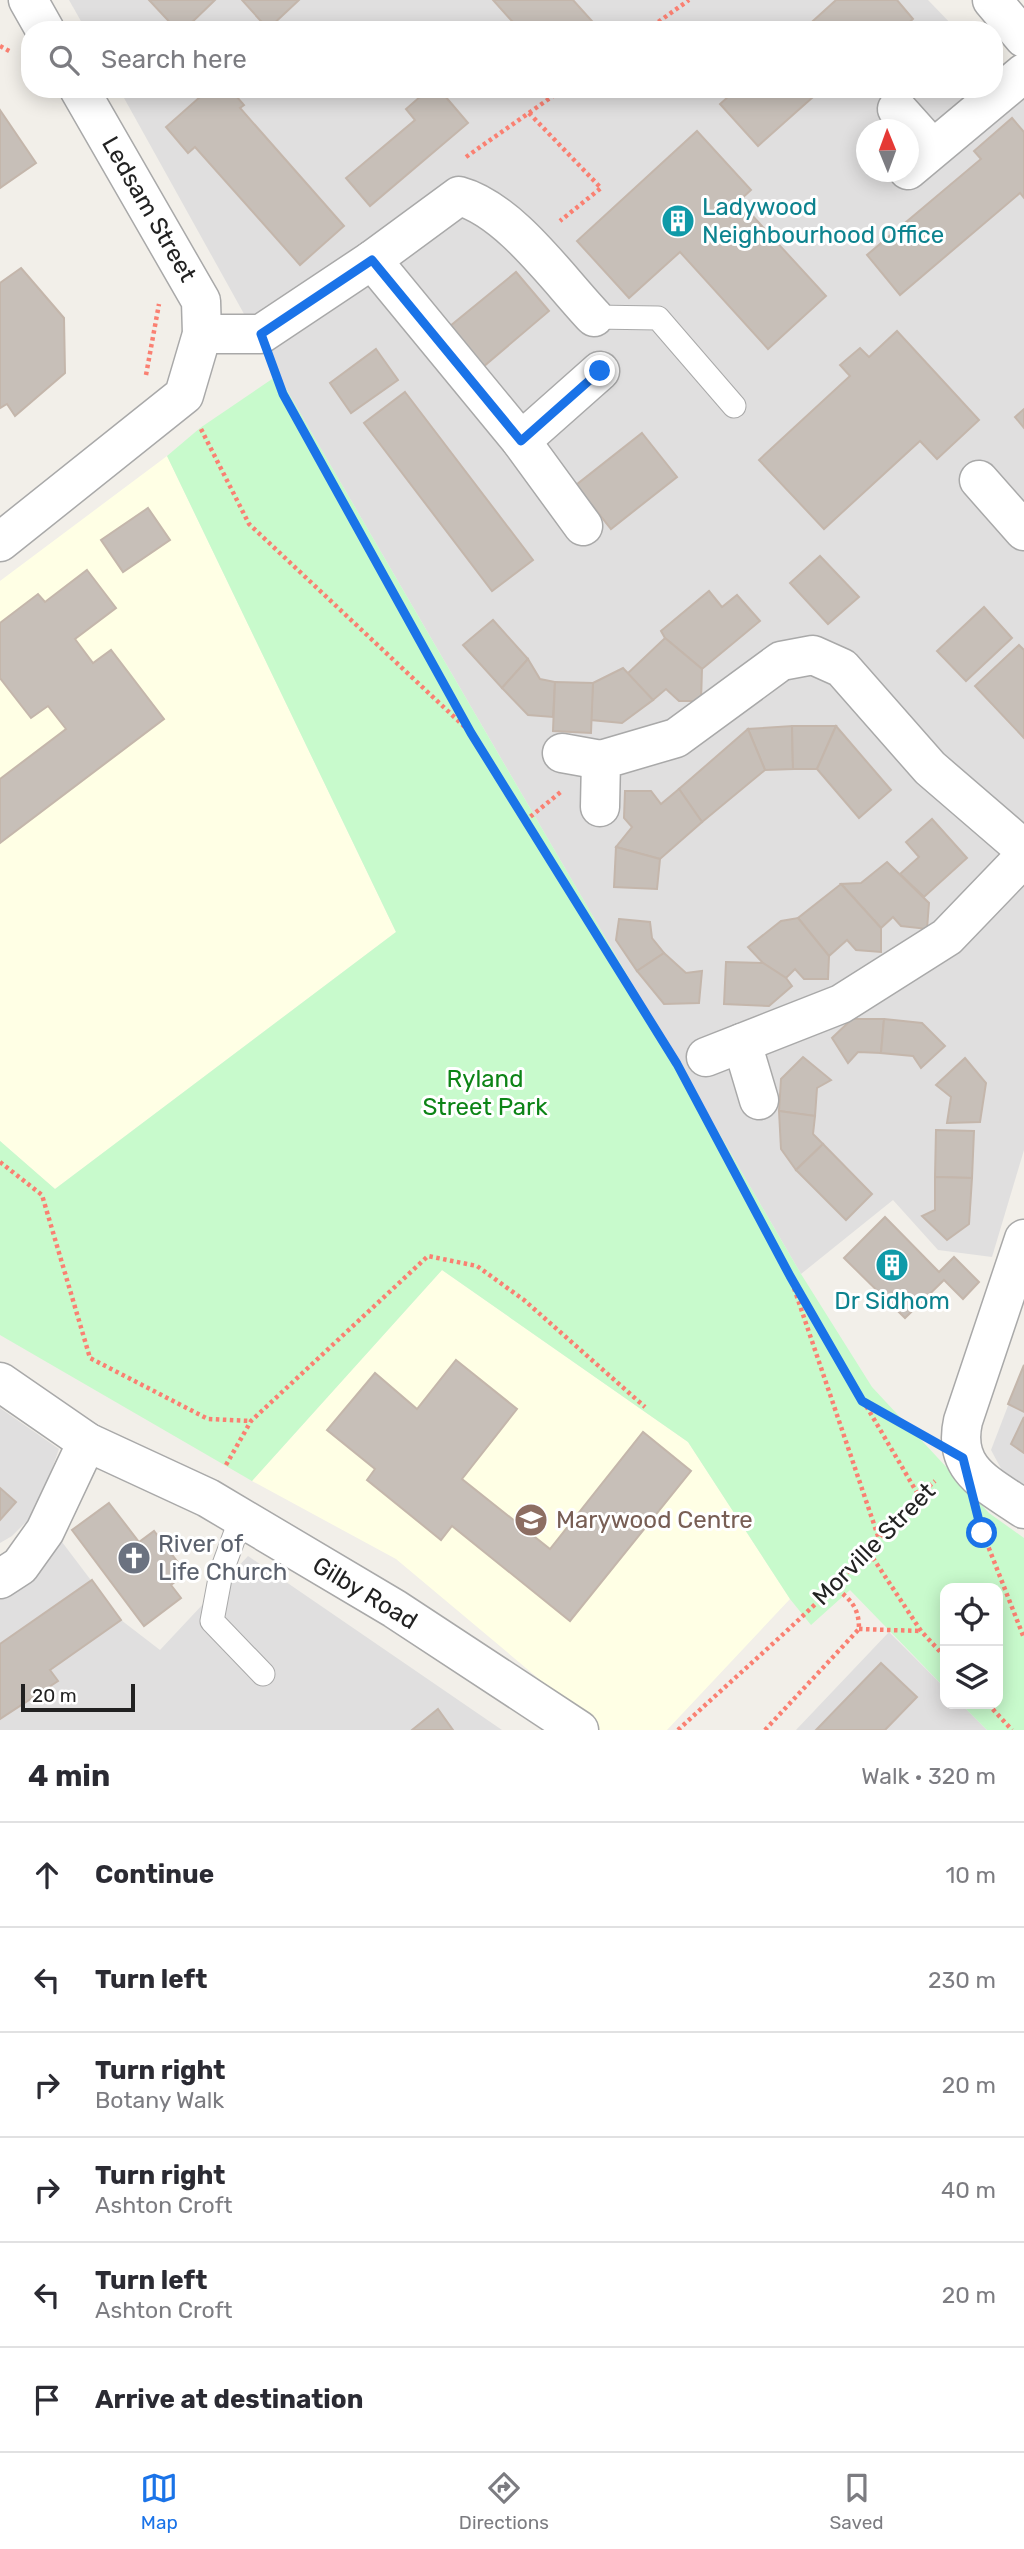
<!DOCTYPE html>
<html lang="en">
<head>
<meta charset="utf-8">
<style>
	:root { --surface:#fff; --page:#f2f2f3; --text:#2b2b33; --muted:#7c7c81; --line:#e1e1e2; --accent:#1a73e8 }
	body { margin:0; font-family:Rubik,sans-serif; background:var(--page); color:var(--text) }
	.controls { position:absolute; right:21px; bottom:21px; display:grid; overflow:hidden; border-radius:14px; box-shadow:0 4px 18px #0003 }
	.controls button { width:63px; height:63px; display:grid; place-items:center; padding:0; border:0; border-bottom:2px solid var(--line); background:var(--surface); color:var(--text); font:35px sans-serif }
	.compass { position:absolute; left:856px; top:119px; width:63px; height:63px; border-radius:50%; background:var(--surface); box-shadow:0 4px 18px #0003; rotate:359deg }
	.scale { position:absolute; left:21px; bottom:18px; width:114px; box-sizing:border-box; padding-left:7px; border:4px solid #222; border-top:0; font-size:19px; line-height:24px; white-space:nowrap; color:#222; -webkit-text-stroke:5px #fff; paint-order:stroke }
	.stop { position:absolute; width:21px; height:21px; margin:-16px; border:5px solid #1a73e8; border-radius:50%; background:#fff }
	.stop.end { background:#1a73e8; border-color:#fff; box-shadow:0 2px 7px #0008 }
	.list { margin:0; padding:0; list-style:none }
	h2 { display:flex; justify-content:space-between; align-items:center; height:91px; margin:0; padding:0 28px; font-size:30px }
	h2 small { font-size:23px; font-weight:400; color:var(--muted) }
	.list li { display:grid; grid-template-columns:46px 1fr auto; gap:21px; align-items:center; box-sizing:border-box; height:105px; padding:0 28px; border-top:2px solid var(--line) }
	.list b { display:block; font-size:26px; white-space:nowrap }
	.list p { margin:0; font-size:23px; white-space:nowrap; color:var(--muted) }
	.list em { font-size:23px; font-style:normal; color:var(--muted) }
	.icon { flex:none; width:38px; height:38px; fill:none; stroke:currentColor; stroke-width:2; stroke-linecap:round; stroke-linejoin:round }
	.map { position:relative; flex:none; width:1024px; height:1730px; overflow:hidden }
	.search { position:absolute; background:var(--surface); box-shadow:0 4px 18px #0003; left:21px; right:21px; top:21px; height:77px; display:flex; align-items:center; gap:18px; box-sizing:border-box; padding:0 24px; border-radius:28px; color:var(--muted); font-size:26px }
	.sheet { height:721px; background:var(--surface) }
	nav { display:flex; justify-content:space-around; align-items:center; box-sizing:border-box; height:98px; border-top:2px solid var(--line); background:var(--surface); font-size:19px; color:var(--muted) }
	nav a { display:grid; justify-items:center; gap:4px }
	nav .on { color:var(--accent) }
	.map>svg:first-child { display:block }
</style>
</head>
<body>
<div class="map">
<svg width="1024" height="1730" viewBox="0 0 1024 1730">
	<rect width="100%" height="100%" fill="#f2efe9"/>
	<g fill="#e0dfdf" fill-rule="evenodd">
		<path d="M 69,0 L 928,0 L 957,30 L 86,30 Z"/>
		<path d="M 994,69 L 1024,100 L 1024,1150 L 992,1257 L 938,1250 L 893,1200 L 801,1274 L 278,375 L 119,89 L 994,89 ZM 866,130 L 908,130 L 908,172 L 866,172 Z"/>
		<path d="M 1024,1364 L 1024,1487 L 1004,1474 L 991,1450 Z"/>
		<path d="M 0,1408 L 59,1449 L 37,1511 L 12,1536 L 0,1543 Z"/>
		<path d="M 59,1538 L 121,1620 L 160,1650 L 248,1556 L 502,1730 L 0,1730 L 0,1594 Z"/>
		<path d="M 889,1632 L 945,1688 L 945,1704 L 961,1704 L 987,1730 L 796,1730 Z"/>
	</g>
	<g fill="#ffffe5">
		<path d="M 167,456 L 396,932 L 55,1189 L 0,1141 L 0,581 Z"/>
		<path d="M 442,1270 L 688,1442 L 790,1599 L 667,1730 L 600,1730 L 396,1559 L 252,1481 Z"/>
	</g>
	<path fill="#c8facc" d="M 278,375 L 801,1274 L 872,1387 L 989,1513 L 1024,1538 L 1024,1730 L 987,1730 L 961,1704 L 998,1704 L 998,1588 L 945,1588 L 945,1688 L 850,1590 L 811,1625 L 790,1599 L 688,1442 L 442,1270 L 252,1481 L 0,1335 L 0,1141 L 55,1189 L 396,932 L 167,456 L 200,428 Z"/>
	<g fill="#c7bfb8" stroke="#c4b6ab" stroke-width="2">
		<path d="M 149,0 L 215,0 L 184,30 L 177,30 Z"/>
		<path d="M 242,0 L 299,0 L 268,29 Z"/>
		<path d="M 493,0 L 573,0 L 600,30 L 520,30 Z"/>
		<path d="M 836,0 L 897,0 L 913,19 L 901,30 L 803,30 Z"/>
		<path d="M 209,89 L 230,89 L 244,105 L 240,108 L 344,226 L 300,265 L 195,147 L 188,153 L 166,127 Z"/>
		<path d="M 429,89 L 439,89 L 468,123 L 370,206 L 346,178 L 415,120 L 406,109 Z"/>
		<path d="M 737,89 L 822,89 L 758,146 L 720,104 Z"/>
		<path d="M 0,110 L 36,163 L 0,188 Z"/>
		<path d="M 1012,118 L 1024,132 L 1024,198 L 1020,193 L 900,295 L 867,255 L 981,159 L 974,151 Z"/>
		<path d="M 697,131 L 751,190 L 739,201 L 826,296 L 768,349 L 680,252 L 629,298 L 577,241 Z"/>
		<path d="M 21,268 L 64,318 L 65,373 L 15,416 L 7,404 L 0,408 L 0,283 Z"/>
		<path d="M 516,272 L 549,311 L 483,367 L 449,327 Z"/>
		<path d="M 897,331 L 979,420 L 937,459 L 920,441 L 824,529 L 759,460 L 850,376 L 840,365 L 860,348 L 869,357 Z"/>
		<path d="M 376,349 L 398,380 L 351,413 L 330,383 Z"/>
		<path d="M 405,392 L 533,560 L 492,591 L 364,423 Z"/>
		<path d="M 1024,409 L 1024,428 L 1015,417 Z"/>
		<path d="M 642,433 L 677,477 L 611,529 L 576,485 Z"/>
		<path d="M 148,508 L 170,540 L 123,572 L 101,540 Z"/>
		<path d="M 820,556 L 859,597 L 828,624 L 790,583 Z"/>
		<path d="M 87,570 L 116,608 L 75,639 L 93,663 L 111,650 L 164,719 L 0,843 L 0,779 L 66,729 L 48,706 L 31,718 L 0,678 L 0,623 L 38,594 L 45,602 Z"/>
		<path d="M 709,591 L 722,607 L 737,595 L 760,621 L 702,669 L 665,638 L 661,631 Z"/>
		<path d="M 984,607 L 1012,638 L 966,681 L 937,651 Z"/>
		<path d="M 493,620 L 528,659 L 502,688 L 463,645 Z"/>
		<path d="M 665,638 L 702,669 L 701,701 L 679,701 L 666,689 L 653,700 L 627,674 Z"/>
		<path d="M 1019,645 L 1024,650 L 1024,738 L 975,686 Z"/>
		<path d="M 528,659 L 540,679 L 555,682 L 553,717 L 528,715 L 502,688 Z"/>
		<path d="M 623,668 L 653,700 L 622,723 L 591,720 L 593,683 Z"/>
		<path d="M 555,682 L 593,683 L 591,733 L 553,731 Z"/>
		<path d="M 792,726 L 793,769 L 765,770 L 748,729 Z"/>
		<path d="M 792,726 L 836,726 L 817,769 L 793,769 Z"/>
		<path d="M 836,726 L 891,790 L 859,818 L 817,769 Z"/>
		<path d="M 748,729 L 765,770 L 702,822 L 679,789 Z"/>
		<path d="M 679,789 L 702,822 L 660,859 L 616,847 L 632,827 L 624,818 L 625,791 L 651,791 L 661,804 Z"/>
		<path d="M 932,819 L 967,858 L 924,897 L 900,874 L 919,857 L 906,842 Z"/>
		<path d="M 616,847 L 660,859 L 657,889 L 614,887 Z"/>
		<path d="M 887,862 L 929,903 L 927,929 L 901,926 L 893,917 L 881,928 L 841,884 L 861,883 Z"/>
		<path d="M 841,884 L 881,928 L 881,952 L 856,950 L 847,940 L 829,956 L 798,918 Z"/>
		<path d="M 798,918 L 829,956 L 828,979 L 804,979 L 795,969 L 786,978 L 763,963 L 748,947 L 781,921 Z"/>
		<path d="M 619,919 L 650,922 L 652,938 L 664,953 L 637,971 L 616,940 Z"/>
		<path d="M 664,953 L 686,973 L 702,971 L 699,1003 L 664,1004 L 637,971 Z"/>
		<path d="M 726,962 L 763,963 L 786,978 L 792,986 L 769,1006 L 724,1004 Z"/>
		<path d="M 852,1019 L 884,1019 L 881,1053 L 858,1052 L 848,1063 L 832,1038 Z"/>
		<path d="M 884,1019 L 922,1023 L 945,1046 L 921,1068 L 913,1056 L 881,1053 Z"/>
		<path d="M 803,1057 L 831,1080 L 817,1088 L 815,1116 L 779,1111 L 781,1079 Z"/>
		<path d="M 965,1058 L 986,1083 L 980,1122 L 947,1123 L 951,1097 L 936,1085 Z"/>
		<path d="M 779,1111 L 815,1116 L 813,1134 L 823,1144 L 796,1170 L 781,1149 Z"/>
		<path d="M 936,1130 L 974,1131 L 972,1178 L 935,1177 Z"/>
		<path d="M 823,1144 L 872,1194 L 846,1220 L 796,1170 Z"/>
		<path d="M 935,1177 L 972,1178 L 969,1224 L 947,1240 L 922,1216 L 935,1210 Z"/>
		<path d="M 885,1217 L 939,1272 L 954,1257 L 979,1282 L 963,1299 L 944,1280 L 905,1318 L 844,1258 Z"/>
		<path d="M 456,1360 L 517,1409 L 462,1479 L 550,1549 L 643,1432 L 691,1471 L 570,1621 L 452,1526 L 441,1540 L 367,1480 L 375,1469 L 327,1430 L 375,1373 L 417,1409 Z"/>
		<path d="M 1024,1365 L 1024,1412 L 1008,1404 Z"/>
		<path d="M 1024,1417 L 1024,1453 L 1011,1444 Z"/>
		<path d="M 0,1488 L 16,1502 L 0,1520 Z"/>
		<path d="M 109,1503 L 139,1542 L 154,1531 L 186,1573 L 171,1585 L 181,1598 L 144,1626 L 72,1530 Z"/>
		<path d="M 92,1580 L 121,1620 L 50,1670 L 58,1681 L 0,1719 L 0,1644 Z"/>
		<path d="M 881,1663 L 917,1697 L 885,1730 L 816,1730 Z"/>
		<path d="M 438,1709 L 453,1730 L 412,1730 Z"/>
	</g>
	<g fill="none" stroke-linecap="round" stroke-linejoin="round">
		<defs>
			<g id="lane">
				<path d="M 594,317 L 658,318 L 734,406"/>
				<path d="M 241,1518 L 221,1573 L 212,1621 L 263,1674"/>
			</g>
			<g id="street">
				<path d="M 28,0 L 45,30"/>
				<path d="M 992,0 L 1024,38"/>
				<path d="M 897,109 L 932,148"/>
				<path d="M 908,170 L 1024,73"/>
				<path d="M 372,260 L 521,441 L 583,526"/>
				<path d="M 202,334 L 261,334 L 372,260 L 459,196 C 510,210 558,279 594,317"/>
				<path d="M 521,441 L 600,371"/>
				<path d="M 979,480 L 1024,531"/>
				<path d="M 0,542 L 184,395 L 202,334 L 201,301 L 79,89"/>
				<path d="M 562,753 L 601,760"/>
				<path d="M 600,807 L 601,760 L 676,738 L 781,661 L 813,655 L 842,668 L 930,768 L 1024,849"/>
				<path d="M 742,1043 L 759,1100"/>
				<path d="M 706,1057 L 841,1004 L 947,937 L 1024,857"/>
				<path d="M 1024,1239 L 963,1421 C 952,1470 988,1484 1024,1509"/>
				<path d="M 0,1382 L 87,1442 L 208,1498 L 395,1609 L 579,1730"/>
				<path d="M 0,1579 L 20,1566 L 45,1531 L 87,1442"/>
			</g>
		</defs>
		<use href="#lane" stroke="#a9a9a9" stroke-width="25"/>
		<use href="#street" stroke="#a9a9a9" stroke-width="41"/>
		<g stroke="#fa8072" stroke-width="4.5" stroke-dasharray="3.5 3.5" stroke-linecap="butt">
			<path d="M 647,30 L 689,0"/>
			<path d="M 0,46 L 11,52"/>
			<path d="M 529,113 L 601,188 L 560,221"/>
			<path d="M 466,157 L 563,89"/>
			<path d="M 274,370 L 283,394 L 471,733 L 668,1049"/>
			<path d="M 146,375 L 159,304"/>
			<path d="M 201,429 L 249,524 L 468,730"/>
			<path d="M 525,821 L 562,791"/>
			<path d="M 693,1094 L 790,1276 L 919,1496"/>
			<path d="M 0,1162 L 42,1195 L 90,1358 L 208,1419 L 251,1421"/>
			<path d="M 794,1288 L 879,1539"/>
			<path d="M 864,1402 L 924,1436"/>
			<path d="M 226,1465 L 251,1421 L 428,1256 L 477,1266 L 524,1300 L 645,1407"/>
			<path d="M 981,1528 L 1024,1638"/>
			<path d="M 869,1552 L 921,1631 L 945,1657"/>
			<path d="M 859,1629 L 921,1631"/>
			<path d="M 988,1704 L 1012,1730"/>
			<path d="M 678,1730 C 733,1679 790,1630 843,1577 C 875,1546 902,1510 935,1481"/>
			<path d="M 765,1730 L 859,1629 C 859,1606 850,1600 834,1586"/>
		</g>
		<use href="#lane" stroke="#fff" stroke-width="23"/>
		<use href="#street" stroke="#fff" stroke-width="38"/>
	</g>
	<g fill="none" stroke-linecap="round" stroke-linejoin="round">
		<path stroke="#1a73e8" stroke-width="9" d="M 600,371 L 521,441 L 372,260 L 261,334 L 283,394 L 471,733 L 677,1064 L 790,1276 L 862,1401 L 963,1458 L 982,1533"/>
	</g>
	<defs>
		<symbol id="building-disc" viewBox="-11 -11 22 22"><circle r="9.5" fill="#0f9aa8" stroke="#fff"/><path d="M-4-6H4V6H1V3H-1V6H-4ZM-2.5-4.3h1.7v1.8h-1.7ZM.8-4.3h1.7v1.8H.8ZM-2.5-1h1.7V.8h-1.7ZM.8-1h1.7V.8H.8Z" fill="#fff"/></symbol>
		<symbol id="school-disc" viewBox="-11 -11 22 22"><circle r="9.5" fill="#8d6e63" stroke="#fff"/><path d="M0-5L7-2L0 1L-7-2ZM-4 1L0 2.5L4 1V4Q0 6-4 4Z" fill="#fff"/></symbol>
		<symbol id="church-disc" viewBox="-11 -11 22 22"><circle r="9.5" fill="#6b7280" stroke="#fff"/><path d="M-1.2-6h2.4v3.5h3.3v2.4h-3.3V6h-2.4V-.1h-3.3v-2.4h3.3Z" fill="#fff"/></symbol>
	</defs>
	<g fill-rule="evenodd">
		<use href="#building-disc" x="659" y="202" width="38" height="38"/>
		<use href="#building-disc" x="873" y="1246" width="38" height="38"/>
		<use href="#school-disc" x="512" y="1501" width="38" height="38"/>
		<use href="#church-disc" x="115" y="1539" width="38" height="38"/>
	</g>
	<g text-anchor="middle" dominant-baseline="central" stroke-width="6" stroke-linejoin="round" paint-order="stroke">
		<g font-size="24" fill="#0d838f" stroke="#fff" text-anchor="start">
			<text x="702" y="207">Ladywood<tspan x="702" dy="28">Neighbourhood Office</tspan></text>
			<text x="892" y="1301" text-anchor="middle">Dr Sidhom</text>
		</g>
		<g font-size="24" fill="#222" stroke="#fff">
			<text transform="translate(149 209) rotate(60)">Ledsam Street</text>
			<text transform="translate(874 1544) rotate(-45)">Morville Street</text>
			<text transform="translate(365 1593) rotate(31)">Gilby Road</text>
		</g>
		<g font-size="24" fill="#0c8416" stroke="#fff">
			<text x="485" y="1079">Ryland<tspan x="485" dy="28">Street Park</tspan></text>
		</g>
		<g font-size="24" fill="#785e54" stroke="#fff" text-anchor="start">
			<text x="556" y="1520">Marywood Centre</text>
		</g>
		<g font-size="24" fill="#5b616d" stroke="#fff" text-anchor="start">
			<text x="158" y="1544">River of<tspan x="158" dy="28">Life Church</tspan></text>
		</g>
	</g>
</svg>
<div class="controls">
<button><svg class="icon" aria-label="locate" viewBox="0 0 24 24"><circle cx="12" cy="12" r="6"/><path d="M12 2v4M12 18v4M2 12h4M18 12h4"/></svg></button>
<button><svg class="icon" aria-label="layers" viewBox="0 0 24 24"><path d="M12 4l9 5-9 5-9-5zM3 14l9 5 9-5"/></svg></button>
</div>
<svg class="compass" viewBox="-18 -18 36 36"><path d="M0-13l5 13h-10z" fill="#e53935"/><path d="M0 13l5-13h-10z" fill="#7c7c81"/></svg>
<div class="scale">20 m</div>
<div class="stop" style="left:982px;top:1533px"></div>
<div class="stop end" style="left:600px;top:371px"></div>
<div class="search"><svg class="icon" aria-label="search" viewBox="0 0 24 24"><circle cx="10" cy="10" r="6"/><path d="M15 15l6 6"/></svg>Search here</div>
</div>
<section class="sheet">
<h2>4 min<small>Walk · 320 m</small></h2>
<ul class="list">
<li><svg class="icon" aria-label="ahead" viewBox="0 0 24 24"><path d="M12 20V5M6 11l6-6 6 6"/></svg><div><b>Continue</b></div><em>10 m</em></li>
<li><svg class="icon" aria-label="left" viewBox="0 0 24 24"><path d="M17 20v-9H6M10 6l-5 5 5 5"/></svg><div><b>Turn left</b></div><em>230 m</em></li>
<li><svg class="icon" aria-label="right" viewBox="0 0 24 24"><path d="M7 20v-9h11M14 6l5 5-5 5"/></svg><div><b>Turn right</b><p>Botany Walk</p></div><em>20 m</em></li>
<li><svg class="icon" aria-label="right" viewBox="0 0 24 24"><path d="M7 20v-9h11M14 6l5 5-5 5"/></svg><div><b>Turn right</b><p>Ashton Croft</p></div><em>40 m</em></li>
<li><svg class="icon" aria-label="left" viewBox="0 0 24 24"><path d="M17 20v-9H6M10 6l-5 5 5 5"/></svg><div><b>Turn left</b><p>Ashton Croft</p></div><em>20 m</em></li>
<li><svg class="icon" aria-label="arrive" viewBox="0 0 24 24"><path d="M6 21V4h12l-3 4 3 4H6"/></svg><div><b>Arrive at destination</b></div></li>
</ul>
</section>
<nav>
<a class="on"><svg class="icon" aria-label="map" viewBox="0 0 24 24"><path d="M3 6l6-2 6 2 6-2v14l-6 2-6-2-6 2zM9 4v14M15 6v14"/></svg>Map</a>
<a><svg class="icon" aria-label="directions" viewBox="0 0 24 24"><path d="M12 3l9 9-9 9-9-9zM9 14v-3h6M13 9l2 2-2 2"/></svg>Directions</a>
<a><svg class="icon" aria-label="saved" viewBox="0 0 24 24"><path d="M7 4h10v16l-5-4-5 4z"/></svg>Saved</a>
</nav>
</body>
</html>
